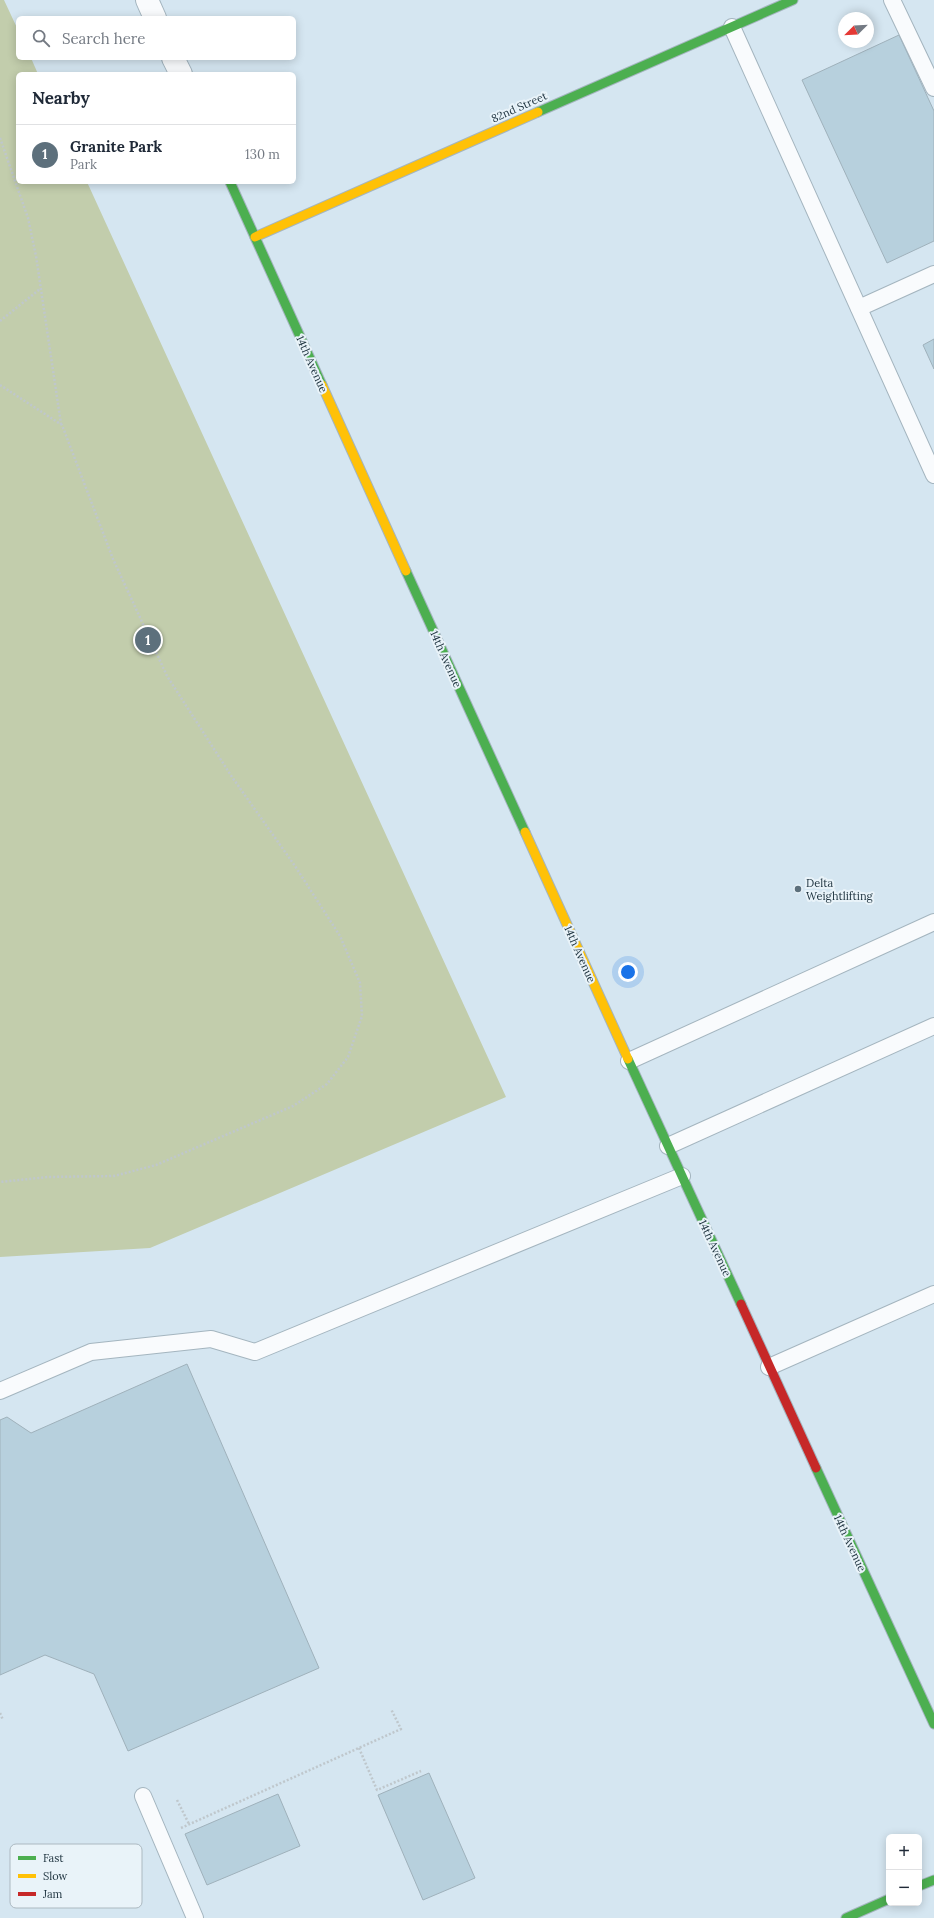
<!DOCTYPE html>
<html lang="en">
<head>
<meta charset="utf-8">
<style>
	:root { --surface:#fff; --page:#f6f6f7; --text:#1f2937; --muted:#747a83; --line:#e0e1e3; --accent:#5d707c }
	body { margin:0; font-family:Lora,serif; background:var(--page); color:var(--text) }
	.controls { position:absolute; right:12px; bottom:12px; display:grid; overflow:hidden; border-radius:6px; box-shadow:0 2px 10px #0003 }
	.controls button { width:36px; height:36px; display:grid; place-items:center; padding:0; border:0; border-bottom:1px solid var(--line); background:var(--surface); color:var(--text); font:20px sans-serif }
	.compass { position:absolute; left:838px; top:12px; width:36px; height:36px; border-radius:50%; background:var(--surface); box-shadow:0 2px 10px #0003; rotate:246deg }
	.you { position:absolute; left:628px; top:972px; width:14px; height:14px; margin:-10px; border:3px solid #fff; border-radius:50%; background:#1a73e8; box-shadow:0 0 0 6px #1a73e833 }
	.badge { display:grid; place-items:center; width:26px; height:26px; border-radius:50%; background:var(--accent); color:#fff; font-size:13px; font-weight:700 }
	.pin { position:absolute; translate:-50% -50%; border:2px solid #fff; box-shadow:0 1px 4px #0006 }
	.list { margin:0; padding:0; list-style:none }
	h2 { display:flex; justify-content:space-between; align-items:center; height:52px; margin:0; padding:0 16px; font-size:17px }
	h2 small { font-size:13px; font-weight:400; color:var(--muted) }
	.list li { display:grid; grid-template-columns:26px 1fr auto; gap:12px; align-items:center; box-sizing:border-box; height:60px; padding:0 16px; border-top:1px solid var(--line) }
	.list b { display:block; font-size:15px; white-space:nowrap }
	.list p { margin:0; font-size:13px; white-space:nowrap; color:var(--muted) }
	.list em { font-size:13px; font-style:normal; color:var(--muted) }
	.icon { flex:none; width:22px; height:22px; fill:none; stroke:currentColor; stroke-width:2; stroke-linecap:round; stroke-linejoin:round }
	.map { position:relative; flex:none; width:934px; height:1918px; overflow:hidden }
	.search { position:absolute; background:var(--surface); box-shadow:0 2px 10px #0003; left:16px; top:16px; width:280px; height:44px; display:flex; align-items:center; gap:10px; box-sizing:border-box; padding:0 14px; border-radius:6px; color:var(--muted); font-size:15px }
	.panel { position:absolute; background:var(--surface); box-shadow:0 2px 10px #0003; left:16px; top:72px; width:280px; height:112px; border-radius:6px }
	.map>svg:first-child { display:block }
</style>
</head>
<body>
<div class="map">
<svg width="934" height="1918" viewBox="0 0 934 1918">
	<rect width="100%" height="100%" fill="#d5e6f1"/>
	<path fill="#c2cdac" d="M 0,0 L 4,0 L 18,30 L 18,58 L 31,58 L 38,74 L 18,74 L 18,182 L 87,182 L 506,1097 L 150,1248 L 0,1257 Z"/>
	<g fill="#b7d0dd" stroke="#9fb1bb">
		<path d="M 899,35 L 934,111 L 934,241 L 887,263 L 802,80 Z"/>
		<path d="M 934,339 L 934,369 L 923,345 Z"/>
		<path d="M 187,1364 L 319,1668 L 128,1751 L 94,1674 L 45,1655 L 0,1675 L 0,1420 L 7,1417 L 31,1433 Z"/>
		<path d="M 429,1773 L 475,1878 L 423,1900 L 378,1795 Z"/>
		<path d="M 278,1794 L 300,1846 L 207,1885 L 185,1834 Z"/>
	</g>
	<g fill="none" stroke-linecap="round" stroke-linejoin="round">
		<defs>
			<g id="lane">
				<path d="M 892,0 L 934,88"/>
				<path d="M 732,27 L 934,475"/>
				<path d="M 859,308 L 934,274"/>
				<path d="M 629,1061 L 934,922"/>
				<path d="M 668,1146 L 934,1026"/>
				<path d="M 769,1367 L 934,1294"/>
				<path d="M 0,1391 L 91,1352 L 211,1339 L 255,1352 L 682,1176"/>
				<path d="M 143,1796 L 195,1918"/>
			</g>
			<g id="street">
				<path d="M 147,0 L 155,18"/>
				<path d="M 173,58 L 181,74"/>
			</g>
			<g id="fast">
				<path d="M 538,112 L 793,0"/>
				<path d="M 230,182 L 322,385"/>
				<path d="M 406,571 L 525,832"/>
				<path d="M 628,1059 L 741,1304"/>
				<path d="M 816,1468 L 934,1724"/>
				<path d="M 919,1886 L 934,1880"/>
				<path d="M 846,1918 L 889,1899"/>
			</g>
			<g id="slow">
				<path d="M 255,237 L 538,112"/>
				<path d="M 322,385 L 406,571"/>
				<path d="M 525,832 L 628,1059"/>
			</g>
			<path id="jam" d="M 741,1304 L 816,1468"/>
		</defs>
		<use href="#lane" stroke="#a4b5bf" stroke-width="18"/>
		<use href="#street" stroke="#a4b5bf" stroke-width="24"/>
		<use href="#fast" stroke="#a4b5bf" stroke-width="11"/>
		<use href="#slow" stroke="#a4b5bf" stroke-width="11"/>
		<use href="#jam" stroke="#a4b5bf" stroke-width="11"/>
		<g stroke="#bfc7cc" stroke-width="2.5" stroke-dasharray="2 2" stroke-linecap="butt">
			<path d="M 0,138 L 28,218 L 36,256 L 61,424"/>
			<path d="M 0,321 L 40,289"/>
			<path d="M 0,385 L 62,425 L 113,559 L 167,676 L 232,777 L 295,866 L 340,936 L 360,983 L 362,1016 L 348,1057 L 327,1084 L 293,1106 L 156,1165 L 114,1176 L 48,1177 L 0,1182"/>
			<path d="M 0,1713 L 3,1720"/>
			<path d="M 359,1748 L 377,1790 L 421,1771"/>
			<path d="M 177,1800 L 189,1824"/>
			<path d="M 181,1828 L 401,1729 L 391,1709"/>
		</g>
		<use href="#lane" stroke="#f9fbfd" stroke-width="16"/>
		<use href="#street" stroke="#f9fbfd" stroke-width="22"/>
		<use href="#fast" stroke="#4caf50" stroke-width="9"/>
		<use href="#slow" stroke="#ffc107" stroke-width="9"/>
		<use href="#jam" stroke="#c62828" stroke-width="9"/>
	</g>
	<circle fill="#5d707c" stroke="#e9f3f9" stroke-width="1.5" cx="798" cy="889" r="4"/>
	<g text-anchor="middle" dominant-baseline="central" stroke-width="4" stroke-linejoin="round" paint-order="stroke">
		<g font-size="11" fill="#1c313d" stroke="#e9f3f9">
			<text transform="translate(519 107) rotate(-24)">82nd Street</text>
			<text transform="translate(312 364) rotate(66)">14th Avenue</text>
			<text transform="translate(446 659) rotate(66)">14th Avenue</text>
			<text transform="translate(580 954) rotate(66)">14th Avenue</text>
			<text transform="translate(715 1248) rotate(65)">14th Avenue</text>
			<text transform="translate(850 1543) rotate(65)">14th Avenue</text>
		</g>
		<g font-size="11" fill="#1c313d" stroke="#e9f3f9" text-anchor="start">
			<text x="806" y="883">Delta<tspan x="806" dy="13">Weightlifting</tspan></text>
		</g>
	</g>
	<rect x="10" y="1844" width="132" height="64" rx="6" fill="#e9f3f9" stroke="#acb9c1" stroke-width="1"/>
	<rect x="18" y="1856" width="18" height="4" fill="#4caf50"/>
	<rect x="18" y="1874" width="18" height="4" fill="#ffc107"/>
	<rect x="18" y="1892" width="18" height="4" fill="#c62828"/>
	<g font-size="11" fill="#1c313d">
		<text x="43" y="1862">Fast</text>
		<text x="43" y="1880">Slow</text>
		<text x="43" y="1898">Jam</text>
	</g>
</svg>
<div class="controls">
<button>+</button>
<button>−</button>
</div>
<svg class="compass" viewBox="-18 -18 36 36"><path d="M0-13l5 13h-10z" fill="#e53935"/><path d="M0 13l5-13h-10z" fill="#747a83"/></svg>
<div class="you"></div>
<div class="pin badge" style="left:148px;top:640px">1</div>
<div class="search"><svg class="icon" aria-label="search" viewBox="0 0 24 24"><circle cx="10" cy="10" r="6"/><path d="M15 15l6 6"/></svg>Search here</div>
<section class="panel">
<h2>Nearby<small></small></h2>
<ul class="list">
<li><span class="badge">1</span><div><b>Granite Park</b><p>Park</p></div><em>130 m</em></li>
</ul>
</section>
</div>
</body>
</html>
